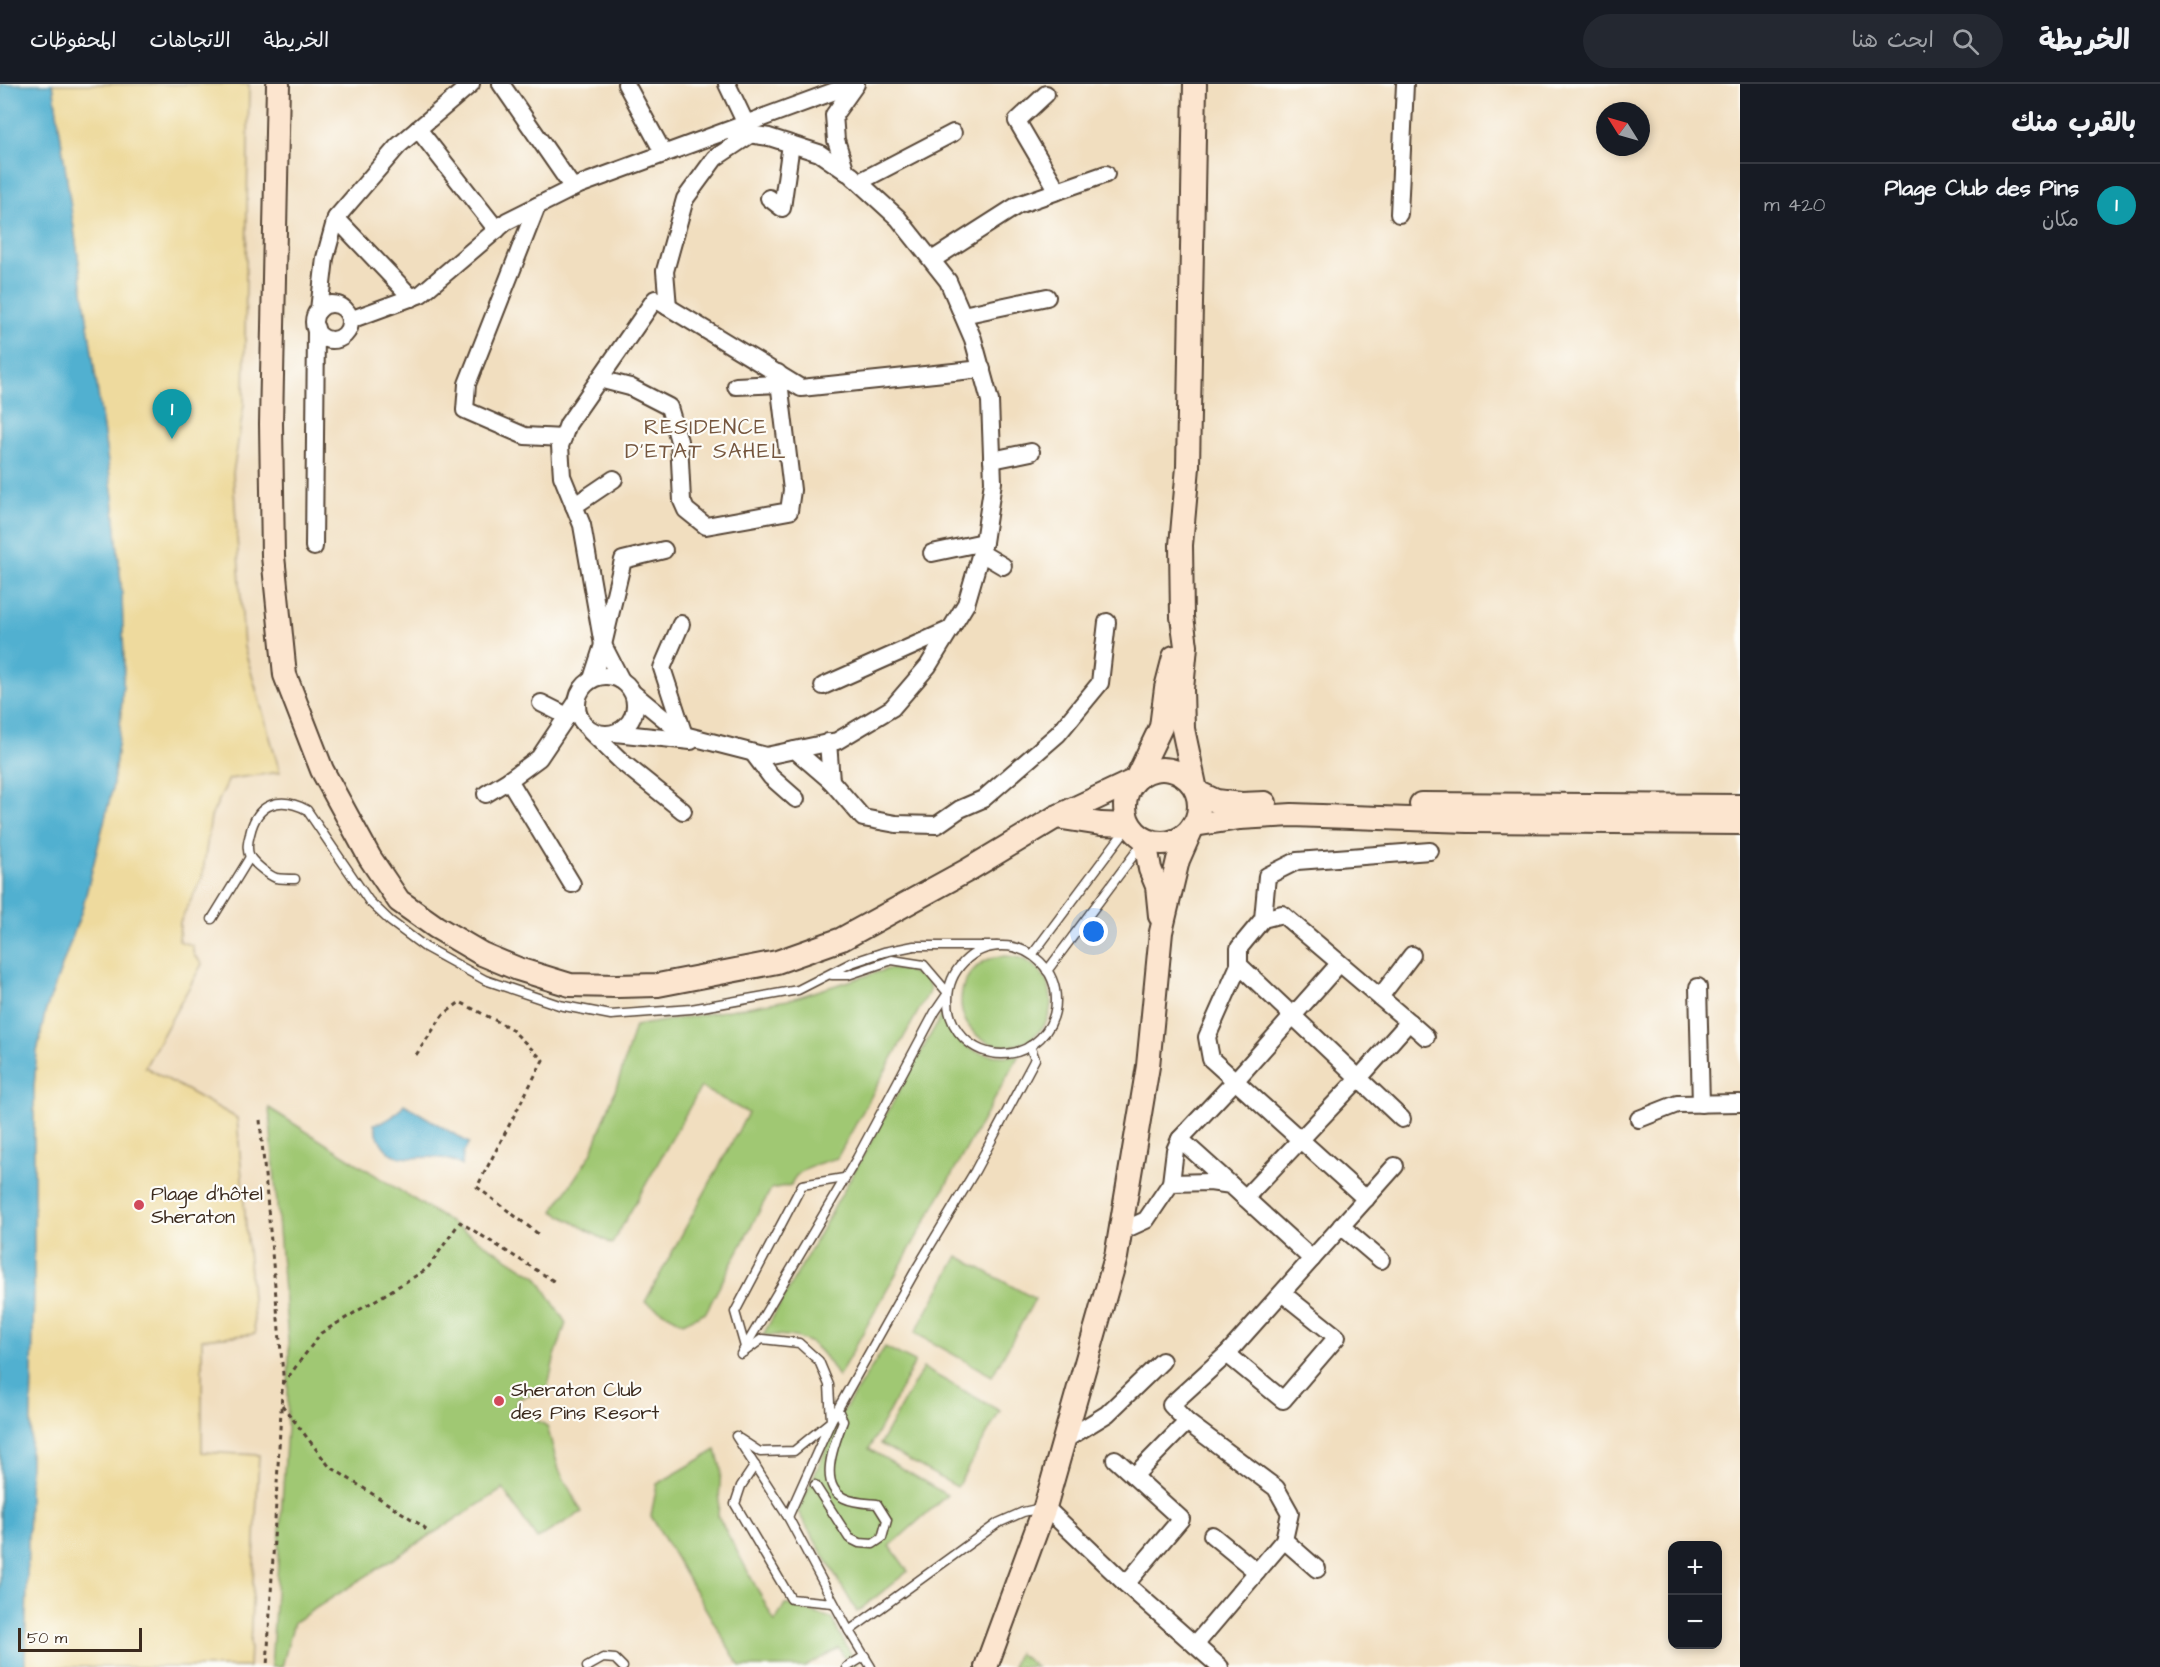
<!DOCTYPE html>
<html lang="ar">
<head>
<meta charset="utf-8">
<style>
	:root { --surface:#171b24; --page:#242831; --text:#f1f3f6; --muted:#9ea1a6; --line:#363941; --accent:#d1495b }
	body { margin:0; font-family:"Architects Daughter","Playpen Sans Arabic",sans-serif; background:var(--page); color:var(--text); direction:rtl }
	.controls { position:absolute; right:18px; bottom:18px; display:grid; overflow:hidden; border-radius:12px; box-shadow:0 3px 9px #0003 }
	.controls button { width:54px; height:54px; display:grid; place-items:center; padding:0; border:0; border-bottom:2px solid var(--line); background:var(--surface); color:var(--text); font:30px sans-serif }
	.compass { position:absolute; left:1596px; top:18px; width:54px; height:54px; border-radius:50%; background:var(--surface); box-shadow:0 3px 9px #0003; rotate:307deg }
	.scale { position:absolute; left:18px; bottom:15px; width:124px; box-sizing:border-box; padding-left:6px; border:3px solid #3b2a1e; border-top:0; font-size:16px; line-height:21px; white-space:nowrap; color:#3b2a1e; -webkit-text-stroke:4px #fdfcf7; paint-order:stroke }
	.you { position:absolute; left:1094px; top:848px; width:21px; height:21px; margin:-15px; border:4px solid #fff; border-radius:50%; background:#1a73e8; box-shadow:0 0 0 9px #1a73e833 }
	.badge { display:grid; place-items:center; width:39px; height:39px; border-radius:50%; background:var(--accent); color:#fff; font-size:20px; font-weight:700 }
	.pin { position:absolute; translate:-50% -50px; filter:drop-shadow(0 2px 3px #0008) }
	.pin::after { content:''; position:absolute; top:32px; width:21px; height:18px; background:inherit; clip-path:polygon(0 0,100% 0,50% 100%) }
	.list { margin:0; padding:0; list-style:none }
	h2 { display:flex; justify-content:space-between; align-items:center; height:78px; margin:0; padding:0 24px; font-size:26px }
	h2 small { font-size:20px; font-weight:400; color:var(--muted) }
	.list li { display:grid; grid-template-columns:39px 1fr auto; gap:18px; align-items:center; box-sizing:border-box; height:84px; padding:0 24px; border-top:2px solid var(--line) }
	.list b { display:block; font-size:22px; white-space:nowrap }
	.list p { margin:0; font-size:20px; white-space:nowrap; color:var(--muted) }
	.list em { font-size:20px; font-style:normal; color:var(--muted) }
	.icon { flex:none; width:33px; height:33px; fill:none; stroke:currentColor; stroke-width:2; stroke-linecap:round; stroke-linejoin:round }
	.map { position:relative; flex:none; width:1740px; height:1583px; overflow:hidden; direction:ltr }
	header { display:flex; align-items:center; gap:36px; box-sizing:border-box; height:84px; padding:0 30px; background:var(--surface); border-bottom:2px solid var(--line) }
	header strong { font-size:28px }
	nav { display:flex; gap:33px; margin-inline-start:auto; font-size:21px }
	.search { width:420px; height:54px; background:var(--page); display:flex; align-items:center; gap:15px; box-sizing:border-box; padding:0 21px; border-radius:33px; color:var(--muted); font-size:22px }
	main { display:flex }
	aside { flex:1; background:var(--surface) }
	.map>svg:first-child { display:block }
</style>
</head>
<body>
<header>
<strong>الخريطة</strong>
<div class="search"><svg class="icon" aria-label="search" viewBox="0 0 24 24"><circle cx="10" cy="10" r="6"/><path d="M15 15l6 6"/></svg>ابحث هنا</div>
<nav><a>الخريطة</a><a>الاتجاهات</a><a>المحفوظات</a></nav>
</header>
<main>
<aside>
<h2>بالقرب منك<small></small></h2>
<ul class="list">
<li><span class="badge" style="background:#0f9aa8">1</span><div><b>Plage Club des Pins</b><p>مكان</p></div><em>420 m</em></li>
</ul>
</aside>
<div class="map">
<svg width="1740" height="1583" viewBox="0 0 1740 1583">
	<rect width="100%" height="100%" fill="#fdfcf7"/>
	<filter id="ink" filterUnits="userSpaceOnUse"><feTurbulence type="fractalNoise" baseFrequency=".0167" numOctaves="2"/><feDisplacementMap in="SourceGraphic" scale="12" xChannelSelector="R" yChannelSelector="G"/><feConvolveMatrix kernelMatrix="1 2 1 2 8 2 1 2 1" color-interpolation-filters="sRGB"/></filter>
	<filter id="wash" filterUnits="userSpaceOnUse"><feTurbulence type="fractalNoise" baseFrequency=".008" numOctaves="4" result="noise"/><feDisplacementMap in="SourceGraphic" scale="24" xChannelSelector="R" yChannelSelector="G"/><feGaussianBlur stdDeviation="1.35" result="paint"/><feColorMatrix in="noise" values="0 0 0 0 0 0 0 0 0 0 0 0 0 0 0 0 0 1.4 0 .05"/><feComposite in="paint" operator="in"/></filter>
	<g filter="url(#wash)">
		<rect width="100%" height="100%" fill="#f1debf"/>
		<g fill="#a0c873" stroke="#6e7948" stroke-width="1.5">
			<circle cx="1006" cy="917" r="45"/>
			<path d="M 888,885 L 905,886 L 927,895 L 930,906 L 837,1074 C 822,1079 796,1083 791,1101 L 771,1105 L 706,1228 L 683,1239 L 645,1218 L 748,1029 L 701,1003 L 612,1160 L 553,1127 L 591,1070 L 619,996 L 635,942 L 788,916 Z"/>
			<path d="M 945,925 C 949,966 984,975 1019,971 L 838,1293 C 816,1255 806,1251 763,1251 Z"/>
			<path d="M 269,1024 L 537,1193 L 566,1239 L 554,1275 L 547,1307 L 517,1315 L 516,1324 L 547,1342 L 559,1386 L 582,1428 L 537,1455 L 503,1405 L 294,1538 L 282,1583 L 271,1583 L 287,1344 L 289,1268 Z"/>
			<path d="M 958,1172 L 1035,1215 L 992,1292 L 915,1249 Z"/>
			<path d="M 885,1263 L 915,1278 L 869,1365 L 947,1411 L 890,1462 L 908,1487 L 857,1528 L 798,1428 L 842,1329 Z"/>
			<path d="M 923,1284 L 1000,1327 L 957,1403 L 880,1360 Z"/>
			<path d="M 716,1366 L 721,1384 L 718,1432 L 775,1538 L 785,1520 L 831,1534 L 858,1583 L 850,1583 L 839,1564 L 805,1583 L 740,1583 L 651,1432 L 657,1400 Z"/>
			<path d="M 1018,1569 L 1036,1583 L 1012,1583 Z"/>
		</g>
		<path fill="#eeda9e" stroke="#94825e" stroke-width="1.5" d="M 53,0 L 249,0 L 244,321 L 233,389 L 244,563 L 280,688 L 229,695 L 211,733 L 202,794 L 180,838 L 179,857 L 192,861 L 194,871 L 202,880 L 145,983 L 237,1034 L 255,1250 L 202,1255 L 202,1368 L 259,1371 L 249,1583 L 25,1583 L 34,1204 L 34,1002 L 37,968 L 45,929 L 82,826 L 112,706 L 120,645 L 124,583 L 122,511 L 113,413 Z"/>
		<g fill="#51b0d0" stroke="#466d77" stroke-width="1.5">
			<path d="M 0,0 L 53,0 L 113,413 L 122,511 L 124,583 L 120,645 L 112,706 L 82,826 L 45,929 L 37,968 L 34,1002 L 34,1204 L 25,1583 L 0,1583 Z"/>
			<path d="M 404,1020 L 469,1059 L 463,1070 L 462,1082 C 426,1058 389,1098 374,1040 C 389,1037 395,1032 404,1020 Z"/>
		</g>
	</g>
	<g filter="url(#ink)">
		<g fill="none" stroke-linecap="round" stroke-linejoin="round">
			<defs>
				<g id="service">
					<path d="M 295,795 C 290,795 282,795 276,794 C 268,791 255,780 250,773 C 246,765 248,757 250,750 C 257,718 281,712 307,726 L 369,817 L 390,837 L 425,863 L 485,896 L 559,921 L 611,931 L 691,925 L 798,906 L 851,879 L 884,868 L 914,862 L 997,862"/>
					<path d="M 212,835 L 250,773"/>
					<circle cx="1002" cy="916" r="54"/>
					<path d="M 1032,871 L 1127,744"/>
					<path d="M 1047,887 L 1142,760"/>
					<path d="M 745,1263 L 735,1228 L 802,1101 L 844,1094"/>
					<path d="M 741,1270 L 857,1074 L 935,928 L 948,909 L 924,881 L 892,876 L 848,891 L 832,891"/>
					<path d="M 736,1352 L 788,1433 L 849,1547 L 998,1439 L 1023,1428 L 1041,1424"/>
					<path d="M 740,1355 L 760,1368 L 794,1367 L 831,1337 L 829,1301 L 819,1277 L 799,1259 L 762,1255 L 744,1268"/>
					<path d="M 755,1381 L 741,1402 L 735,1420 L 791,1515 L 833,1519"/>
					<path d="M 815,1401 L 849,1454 L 859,1459 L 873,1460 L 882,1454 L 887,1436 L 877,1420 C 866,1419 854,1419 844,1414 C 817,1401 835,1358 843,1337 L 838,1326"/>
					<path d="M 788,1433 L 831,1337 L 918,1182 L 975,1087 L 1035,975 L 1030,962"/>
					<path d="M 849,1547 L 871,1583"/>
					<path d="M 587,1583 L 603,1574 L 615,1575 L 623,1583"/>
					<path d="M 847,1583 L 865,1572"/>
				</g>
				<g id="minor">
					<path d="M 501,0 L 573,104"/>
					<path d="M 626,0 L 664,70"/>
					<path d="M 727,0 L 746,40"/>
					<path d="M 1046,10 L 1017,37 L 1058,107"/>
					<path d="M 418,45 L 497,146"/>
					<path d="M 846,88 L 836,56 L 834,31 L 856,0"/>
					<path d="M 859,98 L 953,49"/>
					<path d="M 769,114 L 782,124 L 791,60"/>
					<path d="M 537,122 L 467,300 L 465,326 L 525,352 L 563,354"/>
					<path d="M 1399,130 L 1405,0"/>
					<path d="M 336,134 L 412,214"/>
					<path d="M 932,176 L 1018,121 L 1106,90"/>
					<circle cx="332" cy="238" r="18"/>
					<path d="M 668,223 L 665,187 L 685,115 L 715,74 L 751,50"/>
					<path d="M 319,226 L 325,174 L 336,134 L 398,62 L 471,0"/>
					<path d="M 963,231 L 1047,213"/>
					<path d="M 350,236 L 421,210 L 507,137 L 579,101 L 854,0"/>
					<path d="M 599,295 L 630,303 L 669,323 L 679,357 L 682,417 L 686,426 L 706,442 L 789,427 L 792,406 L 778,289"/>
					<path d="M 736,302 L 779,300"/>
					<path d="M 992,376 L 1031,368"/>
					<path d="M 574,422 L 614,395"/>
					<path d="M 314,463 L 316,244"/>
					<path d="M 932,469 L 984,458"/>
					<path d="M 981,469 L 1003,482"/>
					<path d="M 681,540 L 662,584 L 684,651"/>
					<circle cx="606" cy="621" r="29"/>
					<path d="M 592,595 L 603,561 L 623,476 L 664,466"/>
					<path d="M 621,596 L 603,561 L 582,441 L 562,392 L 560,362 L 568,340 L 655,215 L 801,304 L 982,285"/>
					<path d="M 823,602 L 951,545"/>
					<path d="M 634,610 L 684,651 L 766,672 L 837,657 L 892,624 L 928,582 L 966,520 L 984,458 L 993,398 L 990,317 L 973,255 L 948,197 L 898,134 L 851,91 L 819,69 L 769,53 L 728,47"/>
					<path d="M 541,619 L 567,632"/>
					<path d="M 590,647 L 622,678 L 683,727"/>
					<path d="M 615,649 L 691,657"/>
					<path d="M 795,666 L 831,697 L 828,658"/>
					<path d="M 753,669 L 771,693 L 796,715"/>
					<path d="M 831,697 L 863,734 L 896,740 L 937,741 L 960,725 L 983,715 L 1058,650 L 1100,599 L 1107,538"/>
					<path d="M 486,710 L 509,696"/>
					<path d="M 572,800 L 509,696 L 539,674 L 576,619"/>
					<path d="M 1263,835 L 1267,792 L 1297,777 L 1430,767"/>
					<path d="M 1239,881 L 1207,953 L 1211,975 L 1366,1115"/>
					<path d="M 1698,903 L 1701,1020"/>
					<path d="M 1380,913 L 1412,871"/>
					<path d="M 1409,938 L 1426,953"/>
					<path d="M 1639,1035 L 1677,1020 L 1740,1019"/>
					<path d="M 1180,1055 L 1230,1100"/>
					<path d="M 1171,1099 L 1175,1066 L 1180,1055 L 1235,997 L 1339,880"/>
					<path d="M 1245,1114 L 1360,993 L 1409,938 L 1282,830 L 1263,835 L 1239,864 L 1239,881 L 1402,1035"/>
					<path d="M 1341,1142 L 1381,1176"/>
					<path d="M 1122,1147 L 1146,1136 L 1171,1099 L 1210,1098 L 1231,1101 L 1312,1175"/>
					<path d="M 1227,1270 L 1283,1316 L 1337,1253 L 1282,1209"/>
					<path d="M 1063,1357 L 1107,1330 L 1162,1277"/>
					<path d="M 1115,1375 L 1181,1435 L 1126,1500"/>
					<path d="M 1134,1392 L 1187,1338"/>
					<path d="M 1045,1423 L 1126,1500 L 1195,1561"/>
					<path d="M 1212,1451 L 1257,1488"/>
					<path d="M 1284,1456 L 1317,1485"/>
					<path d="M 1220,1583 L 1195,1561 L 1284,1456 L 1290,1429 L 1276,1404 L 1187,1338 L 1171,1321 L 1227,1270 L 1395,1082"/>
				</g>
				<g id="secondary">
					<path d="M 278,0 L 271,340 L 273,472 L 285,591 L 322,686 L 370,774 L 399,817 L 436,843 L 482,870 L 518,885 L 570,901 L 617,902 L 658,901 L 777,878 L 842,855 L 968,786 L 1056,733 L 1135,696"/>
					<path d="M 1195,0 L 1188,383 L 1181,461 L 1182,533 L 1186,562 L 1182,605 L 1183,645 L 1196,706"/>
					<circle cx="1162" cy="722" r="37"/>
					<path d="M 1136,695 L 1161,643 L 1166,604 L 1174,573"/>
					<path d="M 1197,708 L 1216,717 L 1241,720 L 1265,719"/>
					<path d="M 1421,720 L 1740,722"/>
					<path d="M 1056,733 L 1101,740 L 1129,741"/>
					<path d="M 1194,741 L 1240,734 L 1292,731 L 1468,737 L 1740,739"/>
					<path d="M 1145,756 L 1150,785 L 1157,802 L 1160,832"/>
					<path d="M 986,1583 L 1045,1423 L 1116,1173 L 1148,982 L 1161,848 L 1178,776 L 1193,742"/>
				</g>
			</defs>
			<use href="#service" stroke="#564536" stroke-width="11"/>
			<use href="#minor" stroke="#564536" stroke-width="20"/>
			<use href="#secondary" stroke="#564536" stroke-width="26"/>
			<g stroke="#564536" stroke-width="3" stroke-dasharray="4.5 4.5" stroke-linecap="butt">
				<path d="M 416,971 L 443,931 L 460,918 L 510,944 L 543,976 L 477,1103 L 541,1152"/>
				<path d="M 260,1036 L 283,1290 L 267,1583"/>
				<path d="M 283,1300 L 321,1249 L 427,1185 L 460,1138 L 557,1199"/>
				<path d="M 282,1321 L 329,1382 L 424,1443 L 427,1448"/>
			</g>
			<use href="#service" stroke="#fff" stroke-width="8"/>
			<use href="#minor" stroke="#fff" stroke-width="16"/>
			<use href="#secondary" stroke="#fce5cf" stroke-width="22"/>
		</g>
	</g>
	<g fill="#d1495b" stroke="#fdfcf7" stroke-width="2">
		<circle cx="139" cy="1121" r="6"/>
		<circle cx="499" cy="1317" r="6"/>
	</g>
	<g text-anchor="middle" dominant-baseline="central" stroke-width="4.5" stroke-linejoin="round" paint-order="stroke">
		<g font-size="20" fill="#3b2a1e" stroke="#fdfcf7" text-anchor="start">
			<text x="151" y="1110">Plage d'hôtel<tspan x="151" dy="23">Sheraton</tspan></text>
			<text x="511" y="1306">Sheraton Club<tspan x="511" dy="23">des Pins Resort</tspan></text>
		</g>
		<g font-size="21" letter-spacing="1.5" fill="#75563e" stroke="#fdfcf7">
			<text x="706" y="343">RESIDENCE<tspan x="706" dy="24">D'ETAT SAHEL</tspan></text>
		</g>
	</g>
</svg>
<div class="controls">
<button>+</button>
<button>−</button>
</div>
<svg class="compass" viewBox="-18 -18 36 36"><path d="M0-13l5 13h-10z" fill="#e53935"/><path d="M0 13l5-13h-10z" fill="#9ea1a6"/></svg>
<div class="scale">50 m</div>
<div class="you"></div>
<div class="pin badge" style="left:172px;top:355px;background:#0f9aa8">1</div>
</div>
</main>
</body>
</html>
